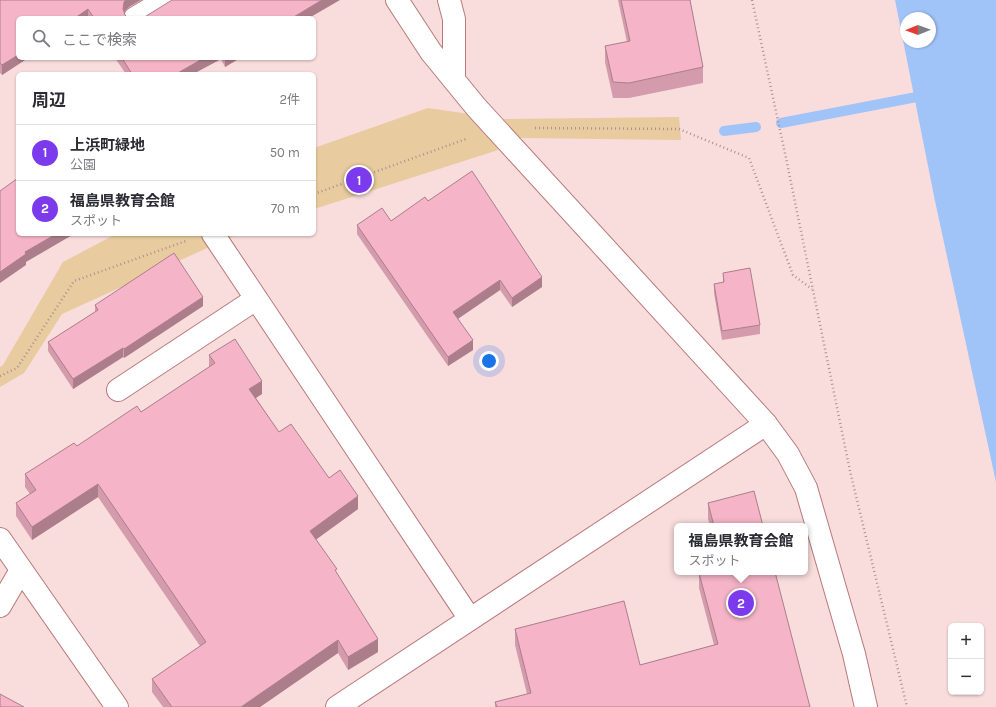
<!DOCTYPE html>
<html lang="ja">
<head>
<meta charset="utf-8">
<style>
	:root { --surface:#fff; --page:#f2f2f3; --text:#2b2b33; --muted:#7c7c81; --line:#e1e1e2; --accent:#7c3aed }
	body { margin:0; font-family:Karla,"Noto Sans JP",sans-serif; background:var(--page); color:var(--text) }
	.controls { position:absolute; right:12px; bottom:12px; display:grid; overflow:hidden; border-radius:6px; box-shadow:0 1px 3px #0004 }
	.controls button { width:36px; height:36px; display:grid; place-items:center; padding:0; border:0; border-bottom:1px solid var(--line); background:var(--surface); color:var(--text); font:20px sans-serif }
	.compass { position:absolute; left:900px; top:12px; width:36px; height:36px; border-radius:50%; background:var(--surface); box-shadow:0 1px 3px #0004; rotate:269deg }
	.you { position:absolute; left:489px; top:361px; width:14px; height:14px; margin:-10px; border:3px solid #fff; border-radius:50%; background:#1a73e8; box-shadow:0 0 0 6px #1a73e833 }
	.badge { display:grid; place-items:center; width:26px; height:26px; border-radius:50%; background:var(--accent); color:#fff; font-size:13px; font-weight:700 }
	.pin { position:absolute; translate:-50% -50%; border:2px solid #fff; box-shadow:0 1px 4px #0006 }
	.popup { position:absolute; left:674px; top:523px; width:134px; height:52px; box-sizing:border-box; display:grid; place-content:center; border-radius:6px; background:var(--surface); filter:drop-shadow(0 1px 3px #0005); font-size:13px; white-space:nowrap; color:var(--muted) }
	.popup b { font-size:15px; color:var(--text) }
	.popup::after { content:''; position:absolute; left:50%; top:100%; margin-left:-8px; border:8px solid transparent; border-top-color:var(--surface) }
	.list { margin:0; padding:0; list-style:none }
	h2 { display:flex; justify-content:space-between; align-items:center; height:52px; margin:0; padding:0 16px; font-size:17px }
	h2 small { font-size:13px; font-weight:400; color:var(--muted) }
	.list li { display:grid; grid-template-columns:26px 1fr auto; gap:12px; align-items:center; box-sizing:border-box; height:56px; padding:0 16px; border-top:1px solid var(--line) }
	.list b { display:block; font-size:15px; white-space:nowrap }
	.list p { margin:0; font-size:13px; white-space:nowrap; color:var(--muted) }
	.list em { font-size:13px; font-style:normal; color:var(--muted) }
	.icon { flex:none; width:22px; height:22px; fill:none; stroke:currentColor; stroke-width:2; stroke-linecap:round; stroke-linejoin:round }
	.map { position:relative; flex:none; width:996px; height:707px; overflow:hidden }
	.search { position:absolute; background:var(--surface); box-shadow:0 1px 3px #0004; left:16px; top:16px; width:300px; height:44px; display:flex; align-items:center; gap:10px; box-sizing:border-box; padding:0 14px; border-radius:6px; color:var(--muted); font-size:15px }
	.panel { position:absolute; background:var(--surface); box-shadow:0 1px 3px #0004; left:16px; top:72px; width:300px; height:164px; border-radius:6px }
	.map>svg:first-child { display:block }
</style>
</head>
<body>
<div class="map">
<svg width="996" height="707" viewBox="0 0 996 707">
	<rect width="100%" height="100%" fill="#f9dcdc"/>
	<g fill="#e8cb9e">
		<path d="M 428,108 L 503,119 L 679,117 L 681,140 L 521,138 L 495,151 L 314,209 L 314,148 Z"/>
		<path d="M 116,234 L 238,234 L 62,314 L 24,373 L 0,387 L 0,367 L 3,365 L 63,262 Z"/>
	</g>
	<path fill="#a0c3f8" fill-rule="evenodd" d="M 895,0 L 996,0 L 996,482 L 935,201 ZM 906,18 L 930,18 L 930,42 L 906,42 Z"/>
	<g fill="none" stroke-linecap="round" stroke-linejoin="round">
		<g stroke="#a0c3f8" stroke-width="10">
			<path d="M 781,123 L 927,95"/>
			<path d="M 724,131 L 756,127"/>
		</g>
		<defs>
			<g id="minor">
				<path d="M 397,0 L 431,52 L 476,107 L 766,424 L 788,454 L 806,488 L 854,654 L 866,707"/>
				<path d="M 449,0 L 454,19 L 454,79"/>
				<path d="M 135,18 L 165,0"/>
				<path d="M 213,234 L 470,619"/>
				<path d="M 118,390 L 256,299"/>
				<path d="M 0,539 L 117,707"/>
				<path d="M 0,606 L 21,570"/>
				<path d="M 337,707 L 766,424"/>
			</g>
		</defs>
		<use href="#minor" stroke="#b9797a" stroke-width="24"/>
		<g stroke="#ad9292" stroke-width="2.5" stroke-dasharray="1 3" stroke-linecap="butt">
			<path d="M 752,0 L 786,158 L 850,471 L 907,707"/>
			<path d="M 535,128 L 679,129 L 749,158 L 793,275 L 812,289"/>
			<path d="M 314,194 L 466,139"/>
			<path d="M 0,376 L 17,368 L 74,281 L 186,241"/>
		</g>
		<use href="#minor" stroke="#fff" stroke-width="22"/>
	</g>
	<g fill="#d39bab">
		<path d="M 0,0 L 129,7 L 124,12 L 124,13 L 125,15 L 128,18 L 18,18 L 18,58 L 28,58 L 2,75 L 0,73 Z"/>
		<path d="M 618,0 L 690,0 L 703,67 L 703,83 L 629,98 L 613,98 L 605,62 L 605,46 L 627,42 Z"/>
		<path d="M 115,58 L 240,58 L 225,67 L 221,59 L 193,74 L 126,74 Z"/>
		<path d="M 428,201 L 542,287 L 512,307 L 500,290 L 458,319 L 473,350 L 448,366 L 357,234 L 357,225 L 391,221 Z"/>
		<path d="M 723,273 L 760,325 L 760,334 L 722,340 L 714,293 L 714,284 L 723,283 Z"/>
		<path d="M 95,305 L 203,306 L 124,358 L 123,357 L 73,389 L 48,351 L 48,342 L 95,312 Z"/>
		<path d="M 209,355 L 262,394 L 256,398 L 279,432 L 329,478 L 358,509 L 316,539 L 337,574 L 378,652 L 348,670 L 338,653 L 260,707 L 163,707 L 152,692 L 152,679 L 200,646 L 98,497 L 32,540 L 16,516 L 16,503 L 30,494 L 25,487 L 25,474 L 77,446 L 141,412 L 209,367 Z"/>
		<path d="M 708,503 L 763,526 L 710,526 L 708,519 Z"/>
		<path d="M 699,573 L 810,707 L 495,707 L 495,702 L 527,694 L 515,645 L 515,629 L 640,665 L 714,645 L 699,588 Z"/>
	</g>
	<g fill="#ac7e8b">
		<path d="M 126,0 L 141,0 L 129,7 L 124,12 L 123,18 L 123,9 L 124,2 Z"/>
		<path d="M 322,0 L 340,0 L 309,18 L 292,18 Z"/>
		<path d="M 88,9 L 88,18 L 75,18 Z"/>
		<path d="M 18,55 L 18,58 L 28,58 L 2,75 L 2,65 Z"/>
		<path d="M 204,58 L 221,58 L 221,59 L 193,74 L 176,74 Z"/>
		<path d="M 225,58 L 240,58 L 225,67 Z"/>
		<path d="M 56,234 L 74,234 L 26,262 L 26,265 L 0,283 L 0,272 L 25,252 Z"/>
		<path d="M 542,277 L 542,287 L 512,307 L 512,298 Z"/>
		<path d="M 500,280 L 500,290 L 453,322 L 453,312 Z"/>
		<path d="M 203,297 L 203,306 L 124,358 L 124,349 Z"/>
		<path d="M 473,340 L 473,350 L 448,366 L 448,357 Z"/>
		<path d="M 123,348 L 123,357 L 73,389 L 73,379 Z"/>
		<path d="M 262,381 L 262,394 L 249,402 L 249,389 Z"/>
		<path d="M 98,484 L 98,497 L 32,540 L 32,527 Z"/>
		<path d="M 358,496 L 358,509 L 310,544 L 310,531 Z"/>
		<path d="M 378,639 L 378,652 L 348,670 L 348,657 Z"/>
		<path d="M 338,640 L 338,653 L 260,707 L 241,707 Z"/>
	</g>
	<g fill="#f5b4c7" stroke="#ac7e8b">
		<path d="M 0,0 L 126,0 L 124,2 L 123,9 L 125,15 L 128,18 L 94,18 L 88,9 L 75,18 L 18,18 L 18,55 L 2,65 L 0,63 Z"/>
		<path d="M 172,0 L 322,0 L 292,18 L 143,18 Z"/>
		<path d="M 621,0 L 690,0 L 703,67 L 629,83 L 613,82 L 605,46 L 630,41 Z"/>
		<path d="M 122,58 L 204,58 L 176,74 L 132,74 Z"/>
		<path d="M 472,171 L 542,277 L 512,298 L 500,280 L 453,312 L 473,340 L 448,357 L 357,225 L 382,208 L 391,221 L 425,197 L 428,201 Z"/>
		<path d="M 18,178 L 18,234 L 56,234 L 25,252 L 26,254 L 0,272 L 0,191 Z"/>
		<path d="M 174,253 L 203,297 L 124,349 L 123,348 L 73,379 L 48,342 L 98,310 L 95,305 Z"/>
		<path d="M 750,268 L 760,325 L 722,331 L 714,284 L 724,282 L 723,273 Z"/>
		<path d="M 235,339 L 262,381 L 249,389 L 279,432 L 291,424 L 329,478 L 340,470 L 358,496 L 310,531 L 337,569 L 335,570 L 378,639 L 348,657 L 338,640 L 241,707 L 172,707 L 152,679 L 206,642 L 98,484 L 32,527 L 16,503 L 36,490 L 25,474 L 74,443 L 77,446 L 137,406 L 141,412 L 215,363 L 209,355 Z"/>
		<path d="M 754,491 L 763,526 L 714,526 L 708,503 Z"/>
		<path d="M 702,572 L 775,572 L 810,707 L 497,707 L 495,702 L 531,693 L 515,629 L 624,601 L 640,665 L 718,644 L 699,573 Z"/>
		<path d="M 0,694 L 24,707 L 0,707 Z"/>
	</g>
</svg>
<div class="controls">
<button>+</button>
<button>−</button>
</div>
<svg class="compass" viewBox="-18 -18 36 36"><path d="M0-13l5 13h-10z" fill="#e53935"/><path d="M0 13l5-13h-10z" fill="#7c7c81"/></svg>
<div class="you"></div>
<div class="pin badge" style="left:359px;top:180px">1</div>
<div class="pin badge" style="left:741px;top:603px">2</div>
<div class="popup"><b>福島県教育会館</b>スポット</div>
<div class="search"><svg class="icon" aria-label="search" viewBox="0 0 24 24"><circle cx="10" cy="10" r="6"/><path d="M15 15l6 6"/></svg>ここで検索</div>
<section class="panel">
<h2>周辺<small>2件</small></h2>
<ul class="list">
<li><span class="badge">1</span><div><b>上浜町緑地</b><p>公園</p></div><em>50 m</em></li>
<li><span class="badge">2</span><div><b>福島県教育会館</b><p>スポット</p></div><em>70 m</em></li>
</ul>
</section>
</div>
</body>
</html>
